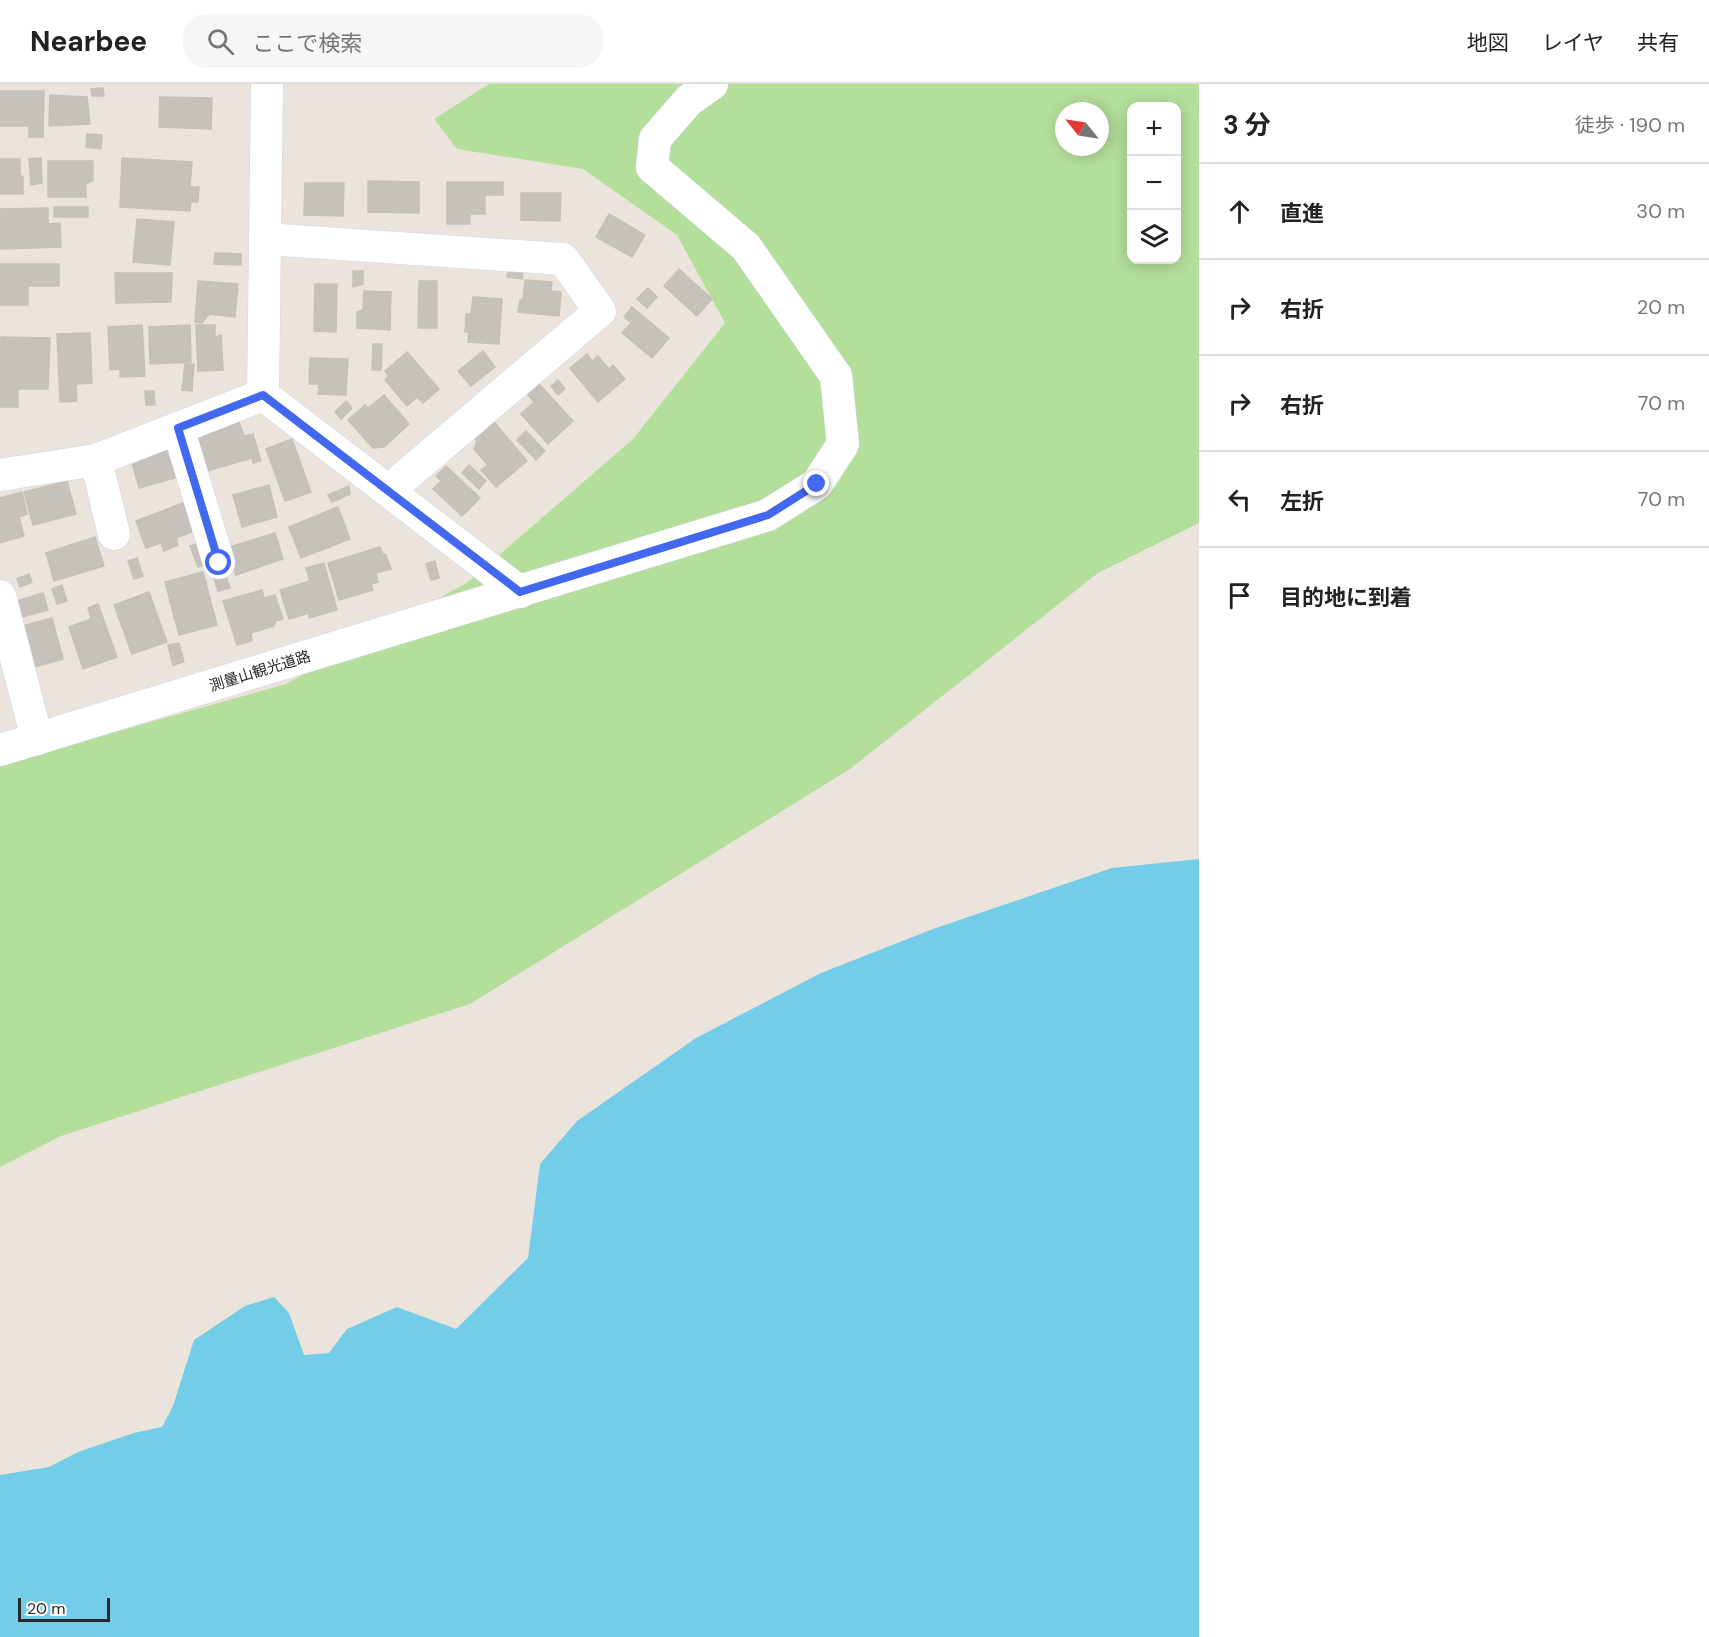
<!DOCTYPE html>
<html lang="ja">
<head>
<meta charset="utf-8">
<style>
	:root { --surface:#fff; --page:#f6f6f6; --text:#222; --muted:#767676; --line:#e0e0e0 }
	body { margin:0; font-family:"DM Sans","Noto Sans JP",sans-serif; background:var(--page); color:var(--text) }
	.controls { position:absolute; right:18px; top:18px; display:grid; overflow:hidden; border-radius:12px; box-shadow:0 3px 15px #0003 }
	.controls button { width:54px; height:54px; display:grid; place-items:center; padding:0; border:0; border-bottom:2px solid var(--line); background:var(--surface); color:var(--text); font:30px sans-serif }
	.compass { position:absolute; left:1055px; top:18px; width:54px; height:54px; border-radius:50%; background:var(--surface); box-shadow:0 3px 15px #0003; rotate:300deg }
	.scale { position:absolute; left:18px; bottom:15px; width:92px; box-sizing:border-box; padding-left:6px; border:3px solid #292929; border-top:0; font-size:16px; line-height:21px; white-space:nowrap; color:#292929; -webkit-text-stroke:4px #fff; paint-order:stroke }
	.stop { position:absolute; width:18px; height:18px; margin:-14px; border:4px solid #4368f0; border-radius:50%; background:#fff }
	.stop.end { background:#4368f0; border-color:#fff; box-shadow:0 2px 6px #0008 }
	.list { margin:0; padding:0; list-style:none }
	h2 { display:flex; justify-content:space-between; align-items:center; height:78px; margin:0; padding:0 24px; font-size:26px }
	h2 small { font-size:20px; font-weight:400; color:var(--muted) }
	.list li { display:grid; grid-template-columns:39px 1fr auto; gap:18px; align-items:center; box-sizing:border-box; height:96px; padding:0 24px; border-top:2px solid var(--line) }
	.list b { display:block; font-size:22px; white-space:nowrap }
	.list em { font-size:20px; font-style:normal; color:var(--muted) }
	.icon { flex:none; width:33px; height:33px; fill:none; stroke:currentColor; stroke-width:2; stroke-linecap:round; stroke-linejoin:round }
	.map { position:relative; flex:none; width:1199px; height:1553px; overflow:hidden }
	header { display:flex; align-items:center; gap:36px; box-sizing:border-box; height:84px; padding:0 30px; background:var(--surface); border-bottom:2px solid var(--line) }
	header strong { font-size:28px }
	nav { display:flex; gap:33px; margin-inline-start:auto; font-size:21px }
	.search { width:420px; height:54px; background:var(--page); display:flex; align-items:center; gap:15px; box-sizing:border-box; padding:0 21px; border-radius:24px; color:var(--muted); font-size:22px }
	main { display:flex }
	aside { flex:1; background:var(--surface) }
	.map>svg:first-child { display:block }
</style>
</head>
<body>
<header>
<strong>Nearbee</strong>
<div class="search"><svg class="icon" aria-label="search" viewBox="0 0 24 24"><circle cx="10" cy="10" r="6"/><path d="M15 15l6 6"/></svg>ここで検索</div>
<nav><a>地図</a><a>レイヤ</a><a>共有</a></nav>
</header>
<main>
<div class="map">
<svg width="1199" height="1553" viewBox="0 0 1199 1553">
	<rect width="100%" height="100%" fill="#ebe4dc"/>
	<path fill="#b4df9b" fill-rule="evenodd" d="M 489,0 L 1199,0 L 1199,439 L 1098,489 L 850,685 L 470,920 L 61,1052 L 0,1083 L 0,680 L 286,600 L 468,498 L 633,355 L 725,239 L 677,151 L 583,85 L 457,65 L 434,35 ZM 1132,22 L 1176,22 L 1176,176 L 1132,176 ZM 1064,27 L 1100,27 L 1100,63 L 1064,63 Z"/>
	<path fill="#73cce8" d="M 1199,775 L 1199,1553 L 0,1553 L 0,1391 L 49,1383 L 78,1368 L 134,1349 L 162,1343 L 173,1322 L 194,1256 L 245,1222 L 274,1213 L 289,1229 L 304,1271 L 329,1269 L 347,1245 L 397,1223 L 456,1245 L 528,1174 L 540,1080 L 577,1037 L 696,954 L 821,889 L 933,845 L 1112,784 Z"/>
	<g fill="#c6c1bb" stroke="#c6c0b6" stroke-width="1.5">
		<path d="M 103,4 L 104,12 L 92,12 L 91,5 Z"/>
		<path d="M 0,7 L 44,7 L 43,53 L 29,53 L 29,42 L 0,42 Z"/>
		<path d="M 50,11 L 87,13 L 90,40 L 49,42 Z"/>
		<path d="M 160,13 L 212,14 L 211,45 L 159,43 Z"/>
		<path d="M 87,50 L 102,51 L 101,65 L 86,63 Z"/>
		<path d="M 41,74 L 42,99 L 31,101 L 29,75 Z"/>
		<path d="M 122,74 L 192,78 L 190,103 L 199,103 L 198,118 L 191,118 L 190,127 L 120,123 Z"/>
		<path d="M 0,75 L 20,75 L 20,91 L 23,93 L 23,110 L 0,110 Z"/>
		<path d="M 48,77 L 93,77 L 93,96 L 86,100 L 86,113 L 48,113 Z"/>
		<path d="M 368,97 L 419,98 L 419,129 L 368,128 Z"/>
		<path d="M 447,98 L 503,98 L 503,111 L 485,111 L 485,130 L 470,130 L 470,140 L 447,140 Z"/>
		<path d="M 305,99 L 344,99 L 343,132 L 304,131 Z"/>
		<path d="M 521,109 L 561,109 L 560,137 L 521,136 Z"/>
		<rect x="54" y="123" width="34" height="10"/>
		<path d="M 48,124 L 48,140 L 60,139 L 61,163 L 1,165 L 0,125 Z"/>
		<path d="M 609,130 L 645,151 L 632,173 L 596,153 Z"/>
		<path d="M 137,135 L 174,138 L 170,181 L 133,178 Z"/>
		<path d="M 215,169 L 241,170 L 241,181 L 214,180 Z"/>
		<path d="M 0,180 L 59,180 L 59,202 L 28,202 L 28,221 L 0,221 Z"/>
		<path d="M 508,183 L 523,185 L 522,195 L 507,193 Z"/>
		<path d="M 679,185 L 712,215 L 697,232 L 664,202 Z"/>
		<path d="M 353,187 L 363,187 L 363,200 L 353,203 Z"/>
		<path d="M 115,189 L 172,189 L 171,218 L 116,219 Z"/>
		<path d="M 525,196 L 552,198 L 551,207 L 561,208 L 559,232 L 518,228 L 520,216 L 523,216 Z"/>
		<path d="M 198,197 L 238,200 L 235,233 L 209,230 L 202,239 L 195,238 Z"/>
		<path d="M 419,197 L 437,197 L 437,244 L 418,244 Z"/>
		<path d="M 315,200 L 337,200 L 336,248 L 314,247 Z"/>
		<path d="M 648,204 L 657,213 L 647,224 L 637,215 Z"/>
		<path d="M 364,207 L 391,208 L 390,246 L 357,244 L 357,228 L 363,226 Z"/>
		<path d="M 473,213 L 502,215 L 499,260 L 468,258 L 469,248 L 465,248 L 466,230 L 471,230 Z"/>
		<path d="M 632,223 L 669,254 L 652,274 L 622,249 L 631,239 L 624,233 Z"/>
		<path d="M 142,241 L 145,292 L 120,293 L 120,285 L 110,286 L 108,243 Z"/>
		<path d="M 190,241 L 191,278 L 150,280 L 149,243 Z"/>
		<path d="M 196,241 L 215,241 L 215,253 L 221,251 L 223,286 L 198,287 Z"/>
		<path d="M 90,249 L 92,299 L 76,300 L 77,317 L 60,318 L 57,250 Z"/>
		<path d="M 1,253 L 50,254 L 48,305 L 18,305 L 18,323 L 0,323 Z"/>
		<path d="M 373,260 L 382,260 L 381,286 L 372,286 Z"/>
		<path d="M 483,267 L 495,283 L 471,302 L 458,287 Z"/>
		<path d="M 407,268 L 439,305 L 423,319 L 417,313 L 407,322 L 385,296 L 389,292 L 385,287 Z"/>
		<path d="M 587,270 L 592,277 L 598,272 L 609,285 L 613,281 L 625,295 L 598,318 L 570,284 Z"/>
		<path d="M 310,274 L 348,275 L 346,311 L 318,310 L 319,300 L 309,300 Z"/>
		<path d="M 185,280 L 194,280 L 192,307 L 182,306 Z"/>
		<path d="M 558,296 L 565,305 L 558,311 L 551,302 Z"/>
		<path d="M 539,300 L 573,337 L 548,360 L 521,330 L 534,318 L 528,311 Z"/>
		<path d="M 145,307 L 154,307 L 155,321 L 146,321 Z"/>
		<path d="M 384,311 L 409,340 L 384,363 L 373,364 L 348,336 L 365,321 L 368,324 Z"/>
		<path d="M 346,317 L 352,324 L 341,335 L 335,328 Z"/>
		<path d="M 490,333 L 527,377 L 496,403 L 481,386 L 488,381 L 474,365 L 477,357 L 471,349 Z"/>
		<path d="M 239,338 L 244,352 L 253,350 L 261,377 L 253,379 L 252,374 L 207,387 L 196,350 Z"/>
		<path d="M 526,347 L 545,367 L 536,376 L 517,356 Z"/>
		<path d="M 292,355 L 311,408 L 285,417 L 266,365 Z"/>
		<path d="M 169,361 L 178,393 L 139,404 L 130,371 Z"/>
		<path d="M 469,381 L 486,397 L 479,405 L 462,389 Z"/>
		<path d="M 446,382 L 480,414 L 462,432 L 433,405 L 441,397 L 436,392 Z"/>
		<path d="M 67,397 L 76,430 L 33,441 L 24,408 Z"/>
		<path d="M 269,401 L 277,433 L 242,443 L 233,411 Z"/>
		<path d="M 349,402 L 350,410 L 332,418 L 328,411 Z"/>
		<path d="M 22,408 L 27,430 L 19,433 L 24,452 L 0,459 L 0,414 Z"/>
		<path d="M 183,419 L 194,447 L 176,454 L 178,461 L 164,467 L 161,459 L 146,464 L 136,437 Z"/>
		<path d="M 338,423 L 350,455 L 301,474 L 289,443 Z"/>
		<path d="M 275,449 L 283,475 L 236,491 L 226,464 Z"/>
		<path d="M 95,453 L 104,482 L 54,497 L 46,469 Z"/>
		<path d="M 199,459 L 207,480 L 198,483 L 190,462 Z"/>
		<path d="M 380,463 L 383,470 L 386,471 L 391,485 L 376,489 L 378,498 L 371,500 L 373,506 L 339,516 L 328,479 Z"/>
		<path d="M 137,474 L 143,492 L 134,495 L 128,477 Z"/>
		<path d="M 435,477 L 439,494 L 431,496 L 426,480 Z"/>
		<path d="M 324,479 L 337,526 L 309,534 L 309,529 L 289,535 L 280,506 L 310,497 L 306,484 Z"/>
		<path d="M 203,488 L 217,541 L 179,551 L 165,498 Z"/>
		<path d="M 225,488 L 230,504 L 218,507 L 213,491 Z"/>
		<path d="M 29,490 L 32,498 L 20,503 L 17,495 Z"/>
		<path d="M 62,501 L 67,517 L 57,520 L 52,505 Z"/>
		<path d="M 262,506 L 264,514 L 275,511 L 283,535 L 276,537 L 274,542 L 251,549 L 252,557 L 237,561 L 223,517 Z"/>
		<path d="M 149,508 L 167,558 L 132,570 L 114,521 Z"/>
		<path d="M 43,509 L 48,526 L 14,535 L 10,519 Z"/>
		<path d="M 98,520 L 117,573 L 83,585 L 69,543 L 91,535 L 88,524 Z"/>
		<path d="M 52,534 L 63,575 L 31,584 L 19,543 Z"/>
		<path d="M 179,559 L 184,578 L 173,581 L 168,561 Z"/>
	</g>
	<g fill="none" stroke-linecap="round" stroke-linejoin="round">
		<defs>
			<g id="minor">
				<path d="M 267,0 L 263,311 L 520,508"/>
				<path d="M 265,155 L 563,175 L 600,227 L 389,406"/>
				<path d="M 178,344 L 219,479"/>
				<path d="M 96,376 L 114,450"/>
				<path d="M 0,391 L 96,376 L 263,311"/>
				<path d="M 0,512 L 37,655"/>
				<path d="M 0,666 L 768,431 L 817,400 L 843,360 L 836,292 L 746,163 L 652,83 L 655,55 L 689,16 L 712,0"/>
			</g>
		</defs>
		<use href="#minor" stroke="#d1d5e1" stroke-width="33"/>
		<use href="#minor" stroke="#fff" stroke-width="32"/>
	</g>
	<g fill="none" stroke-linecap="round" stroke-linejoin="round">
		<path stroke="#4368f0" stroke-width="8" d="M 219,479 L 178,344 L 263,311 L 520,508 L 768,431 L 817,400"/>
	</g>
	<g text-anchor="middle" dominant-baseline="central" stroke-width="4.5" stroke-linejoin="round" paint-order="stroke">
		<g font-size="15" fill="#292929" stroke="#fff">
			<text transform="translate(260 587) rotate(-17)">測量山観光道路</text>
		</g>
	</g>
</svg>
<div class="controls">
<button>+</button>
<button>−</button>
<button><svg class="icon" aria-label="layers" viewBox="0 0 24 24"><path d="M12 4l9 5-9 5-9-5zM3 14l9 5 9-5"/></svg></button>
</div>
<svg class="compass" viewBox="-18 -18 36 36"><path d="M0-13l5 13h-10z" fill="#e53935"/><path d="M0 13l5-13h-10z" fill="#767676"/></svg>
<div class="scale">20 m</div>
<div class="stop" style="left:219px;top:479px"></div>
<div class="stop end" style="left:817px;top:400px"></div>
</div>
<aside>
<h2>3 分<small>徒歩 · 190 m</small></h2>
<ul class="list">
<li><svg class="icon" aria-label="ahead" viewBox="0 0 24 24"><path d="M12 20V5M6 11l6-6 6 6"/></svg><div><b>直進</b></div><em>30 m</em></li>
<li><svg class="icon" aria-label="right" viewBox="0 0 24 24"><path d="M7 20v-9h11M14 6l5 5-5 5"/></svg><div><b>右折</b></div><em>20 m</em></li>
<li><svg class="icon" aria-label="right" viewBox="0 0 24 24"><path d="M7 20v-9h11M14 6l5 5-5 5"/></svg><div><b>右折</b></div><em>70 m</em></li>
<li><svg class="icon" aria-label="left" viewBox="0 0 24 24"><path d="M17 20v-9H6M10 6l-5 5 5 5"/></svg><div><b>左折</b></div><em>70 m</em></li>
<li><svg class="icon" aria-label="arrive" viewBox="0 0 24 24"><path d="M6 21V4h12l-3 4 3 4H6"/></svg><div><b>目的地に到着</b></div></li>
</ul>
</aside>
</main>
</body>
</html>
